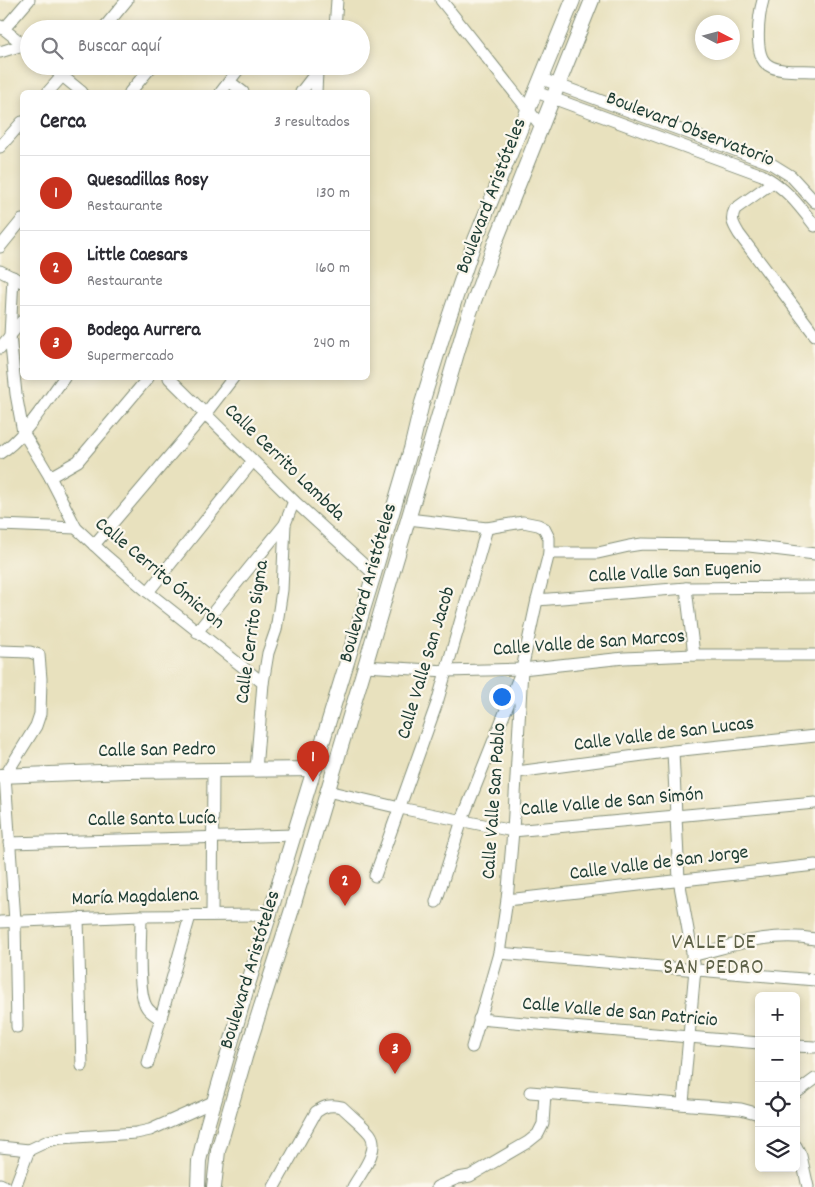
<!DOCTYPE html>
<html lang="es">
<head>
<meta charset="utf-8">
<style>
	:root { --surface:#fff; --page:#f2f2f3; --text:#2b2b33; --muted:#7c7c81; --line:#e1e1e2; --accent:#c8321e }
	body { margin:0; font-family:Dekko,sans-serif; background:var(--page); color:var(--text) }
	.controls { position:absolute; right:15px; bottom:15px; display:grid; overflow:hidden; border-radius:8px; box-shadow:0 2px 8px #0003 }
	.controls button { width:45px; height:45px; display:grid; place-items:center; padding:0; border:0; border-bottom:1px solid var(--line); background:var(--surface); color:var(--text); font:25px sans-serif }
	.compass { position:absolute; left:695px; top:15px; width:45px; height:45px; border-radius:50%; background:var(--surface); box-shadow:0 2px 8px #0003; rotate:96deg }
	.you { position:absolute; left:501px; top:696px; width:18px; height:18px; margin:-12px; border:4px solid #fff; border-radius:50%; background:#1a73e8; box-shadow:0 0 0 8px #1a73e833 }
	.badge { display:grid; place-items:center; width:32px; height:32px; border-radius:50%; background:var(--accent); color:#fff; font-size:16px; font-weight:700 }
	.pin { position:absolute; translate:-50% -41px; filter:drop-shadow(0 1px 2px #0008) }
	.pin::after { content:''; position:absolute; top:26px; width:18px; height:15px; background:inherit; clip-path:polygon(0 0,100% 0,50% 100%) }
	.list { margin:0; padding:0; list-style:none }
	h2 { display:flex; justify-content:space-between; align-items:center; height:65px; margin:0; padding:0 20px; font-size:21px }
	h2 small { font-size:16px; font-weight:400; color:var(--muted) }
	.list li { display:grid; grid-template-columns:32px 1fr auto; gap:15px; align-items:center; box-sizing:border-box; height:75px; padding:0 20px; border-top:1px solid var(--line) }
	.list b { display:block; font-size:19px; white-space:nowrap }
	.list p { margin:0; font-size:16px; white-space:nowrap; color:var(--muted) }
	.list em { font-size:16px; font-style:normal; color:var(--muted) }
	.icon { flex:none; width:28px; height:28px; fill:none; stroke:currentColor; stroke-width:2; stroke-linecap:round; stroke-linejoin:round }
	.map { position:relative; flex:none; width:815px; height:1187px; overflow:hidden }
	.search { position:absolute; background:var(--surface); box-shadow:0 2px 8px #0003; left:20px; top:20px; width:350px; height:55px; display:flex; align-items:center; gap:12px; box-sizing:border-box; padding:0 18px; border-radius:28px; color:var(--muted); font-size:19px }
	.panel { position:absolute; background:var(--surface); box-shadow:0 2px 8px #0003; left:20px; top:90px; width:350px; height:290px; border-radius:8px }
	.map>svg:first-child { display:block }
</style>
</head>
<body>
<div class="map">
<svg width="815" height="1187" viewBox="0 0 815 1187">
	<rect width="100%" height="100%" fill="#fbf7ec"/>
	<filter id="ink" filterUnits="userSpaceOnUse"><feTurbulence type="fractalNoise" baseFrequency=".02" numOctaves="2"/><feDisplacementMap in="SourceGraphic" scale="10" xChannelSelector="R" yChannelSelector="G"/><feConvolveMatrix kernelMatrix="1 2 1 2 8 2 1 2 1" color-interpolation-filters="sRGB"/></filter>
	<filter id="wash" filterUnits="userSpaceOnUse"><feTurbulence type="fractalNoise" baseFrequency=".0096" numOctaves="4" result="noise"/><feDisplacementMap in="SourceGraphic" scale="20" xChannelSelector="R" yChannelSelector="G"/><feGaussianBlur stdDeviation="1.12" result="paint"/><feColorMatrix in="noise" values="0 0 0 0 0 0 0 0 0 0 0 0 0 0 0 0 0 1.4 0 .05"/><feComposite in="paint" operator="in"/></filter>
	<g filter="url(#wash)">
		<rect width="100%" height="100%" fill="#e8e1be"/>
	</g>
	<g filter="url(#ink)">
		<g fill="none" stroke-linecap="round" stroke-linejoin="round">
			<defs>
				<g id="minor">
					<path d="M 441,0 L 541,126"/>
					<path d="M 763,0 C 759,14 753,56 768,65 C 780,73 801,70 815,71"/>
					<path d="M 0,26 L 29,49"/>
					<path d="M 4,29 L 29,0"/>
					<path d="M 103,29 L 127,0"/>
					<path d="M 335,29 L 337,0"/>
					<path d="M 0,52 L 23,45"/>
					<path d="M 50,66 L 82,92"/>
					<path d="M 542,79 L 770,163 L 791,176 L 815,202"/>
					<path d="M 230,82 L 243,92"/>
					<path d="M 48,92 L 71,66"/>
					<path d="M 130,92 L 152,66"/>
					<path d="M 221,92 L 241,66"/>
					<path d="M 301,92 L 318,70"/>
					<path d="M 316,92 L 317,72"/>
					<path d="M 536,92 L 762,175 C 786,188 798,204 815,226"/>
					<path d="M 0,147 L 22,122"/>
					<path d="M 773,182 L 735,209 C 730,219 733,224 739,234 L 815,335"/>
					<path d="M 0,247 L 22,220"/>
					<path d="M 0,271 L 22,282"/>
					<path d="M 13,277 L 10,336 L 16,394 L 23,432 L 50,477 L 76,528 L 106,556 L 148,592 L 263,683"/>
					<path d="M 0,348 L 22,321"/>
					<path d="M 169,378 L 294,501 L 374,574"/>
					<path d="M 0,453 C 23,440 48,399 64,378"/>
					<path d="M 50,477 L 78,461 L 148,378"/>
					<path d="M 408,519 L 487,528 L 523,522 L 538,525 L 544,528 L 549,538 L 549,553 L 537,600 L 522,669 L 513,831 L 507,900 L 499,953 L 472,1047"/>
					<path d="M 0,525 L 76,528"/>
					<path d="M 94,545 L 206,413 L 233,378"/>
					<path d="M 549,553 L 598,553 L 629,546 L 642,544 L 749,546 L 815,554"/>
					<path d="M 686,588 L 694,655"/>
					<path d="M 148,592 L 253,461"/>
					<path d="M 537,600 L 686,588 L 815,587"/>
					<path d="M 197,632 L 285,524"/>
					<path d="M 0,651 L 30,652 L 39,655 L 41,679 L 40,714 L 36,726 L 5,776 L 15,921 L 17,1027"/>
					<path d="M 365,666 L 446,671 L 522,669 L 624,658 L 694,655 L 815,655"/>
					<path d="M 673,751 L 679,880 L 695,969 L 683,1103"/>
					<path d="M 256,770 L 263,683 L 268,653 L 276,630 L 282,590 L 285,524 L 294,501"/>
					<path d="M 517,772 L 673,751 L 815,736"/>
					<path d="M 327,791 L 400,808 L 513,831 L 815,803"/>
					<path d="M 9,843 L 295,835"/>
					<path d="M 375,876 L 437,703 L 487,528"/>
					<path d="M 507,900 L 815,865"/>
					<path d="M 436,902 L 462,820 L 519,677"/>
					<path d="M 212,915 L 213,770"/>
					<path d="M 141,916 C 141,936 137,990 146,1006 C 149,1012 155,1015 161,1019"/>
					<path d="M 78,918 L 82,1066"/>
					<path d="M 0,922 L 141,916 L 270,915"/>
					<path d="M 499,953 L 815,980"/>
					<path d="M 692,956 C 734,945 771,931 815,939"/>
					<path d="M 479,1019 L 759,1043"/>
					<path d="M 796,1046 L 815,1047"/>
					<path d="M 148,1063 L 190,916"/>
					<path d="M 530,1092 L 741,1109 L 759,1114"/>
					<path d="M 796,1093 L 815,1079"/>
					<path d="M 796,1146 L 801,1156 L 808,1187"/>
					<path d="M 0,1147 L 29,1150"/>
					<path d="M 0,1184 L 6,1187"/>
					<path d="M 15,1187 L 29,1150 L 48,1141 L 61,1138 L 136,1133 L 150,1130 L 215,1101"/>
					<path d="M 274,1187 L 316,1112 C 324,1106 331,1104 342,1107 C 351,1116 362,1124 370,1134 C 381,1149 360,1174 353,1187"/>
					<path d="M 437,1187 L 458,1178 L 470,1176 L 528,1142 L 538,1134 L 543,1124 L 545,1093"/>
				</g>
				<g id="tertiary">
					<path d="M 0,776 L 126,771 L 315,769"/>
					<path d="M 198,1187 L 199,1161 L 207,1126 L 246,991 L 374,574 L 411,449 L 422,403 L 444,332 L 475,240 L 573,0"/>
					<path d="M 214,1187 L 218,1151 L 245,1057 L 295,900 L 365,666 L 465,326 L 495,243 L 592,0"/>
				</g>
			</defs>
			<use href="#minor" stroke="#848f79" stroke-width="13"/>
			<use href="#tertiary" stroke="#848f79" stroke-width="16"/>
			<use href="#minor" stroke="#fff" stroke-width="11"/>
			<use href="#tertiary" stroke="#fff" stroke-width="14"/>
		</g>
	</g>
	<g text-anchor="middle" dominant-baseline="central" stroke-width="4.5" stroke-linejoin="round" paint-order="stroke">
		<g font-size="20" fill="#1f3d34" stroke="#fbf7ec">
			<text transform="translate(690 130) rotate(21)">Boulevard Observatorio</text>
			<text transform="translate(492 196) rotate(-69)">Boulevard Aristóteles</text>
			<text transform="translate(284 463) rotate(44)">Calle Cerrito Lambda</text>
			<text transform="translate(675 573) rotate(-3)">Calle Valle San Eugenio</text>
			<text transform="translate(159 574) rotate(40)">Calle Cerrito Ómicron</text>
			<text transform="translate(369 583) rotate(-74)">Boulevard Aristóteles</text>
			<text transform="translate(253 632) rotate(-82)">Calle Cerrito Sigma</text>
			<text transform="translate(589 644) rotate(-4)">Calle Valle de San Marcos</text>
			<text transform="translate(427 663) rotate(-73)">Calle Valle San Jacob</text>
			<text transform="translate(664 735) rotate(-7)">Calle Valle de San Lucas</text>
			<text transform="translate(157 751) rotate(-1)">Calle San Pedro</text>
			<text transform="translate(495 801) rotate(-86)">Calle Valle San Pablo</text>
			<text transform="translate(612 803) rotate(-5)">Calle Valle de San Simón</text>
			<text transform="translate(152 820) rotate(-1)">Calle Santa Lucía</text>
			<text transform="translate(659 864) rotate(-7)">Calle Valle de San Jorge</text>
			<text transform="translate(135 898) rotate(-2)">María Magdalena</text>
			<text transform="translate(251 970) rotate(-73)">Boulevard Aristóteles</text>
			<text transform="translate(620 1013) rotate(5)">Calle Valle de San Patricio</text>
		</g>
		<g font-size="22" letter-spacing="1" fill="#5e6249" stroke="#fbf7ec">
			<text x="714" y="943">VALLE DE<tspan x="714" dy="25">SAN PEDRO</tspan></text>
		</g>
	</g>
</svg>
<div class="controls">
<button>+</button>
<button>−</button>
<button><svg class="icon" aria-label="locate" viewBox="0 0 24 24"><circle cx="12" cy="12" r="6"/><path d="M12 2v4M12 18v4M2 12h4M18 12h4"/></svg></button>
<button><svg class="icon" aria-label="layers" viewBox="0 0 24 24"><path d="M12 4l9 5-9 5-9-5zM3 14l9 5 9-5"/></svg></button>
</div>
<svg class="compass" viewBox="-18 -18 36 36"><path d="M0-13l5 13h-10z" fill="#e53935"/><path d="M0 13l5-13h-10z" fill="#7c7c81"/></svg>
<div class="you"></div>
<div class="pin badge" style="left:313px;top:782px">1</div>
<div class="pin badge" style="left:345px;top:906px">2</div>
<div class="pin badge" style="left:395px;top:1074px">3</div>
<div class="search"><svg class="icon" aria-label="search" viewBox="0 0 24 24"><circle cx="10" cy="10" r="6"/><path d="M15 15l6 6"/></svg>Buscar aquí</div>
<section class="panel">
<h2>Cerca<small>3 resultados</small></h2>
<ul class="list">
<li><span class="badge">1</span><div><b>Quesadillas Rosy</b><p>Restaurante</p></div><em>130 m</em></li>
<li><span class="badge">2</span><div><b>Little Caesars</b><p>Restaurante</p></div><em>160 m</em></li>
<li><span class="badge">3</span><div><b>Bodega Aurrera</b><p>Supermercado</p></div><em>240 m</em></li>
</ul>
</section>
</div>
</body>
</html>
